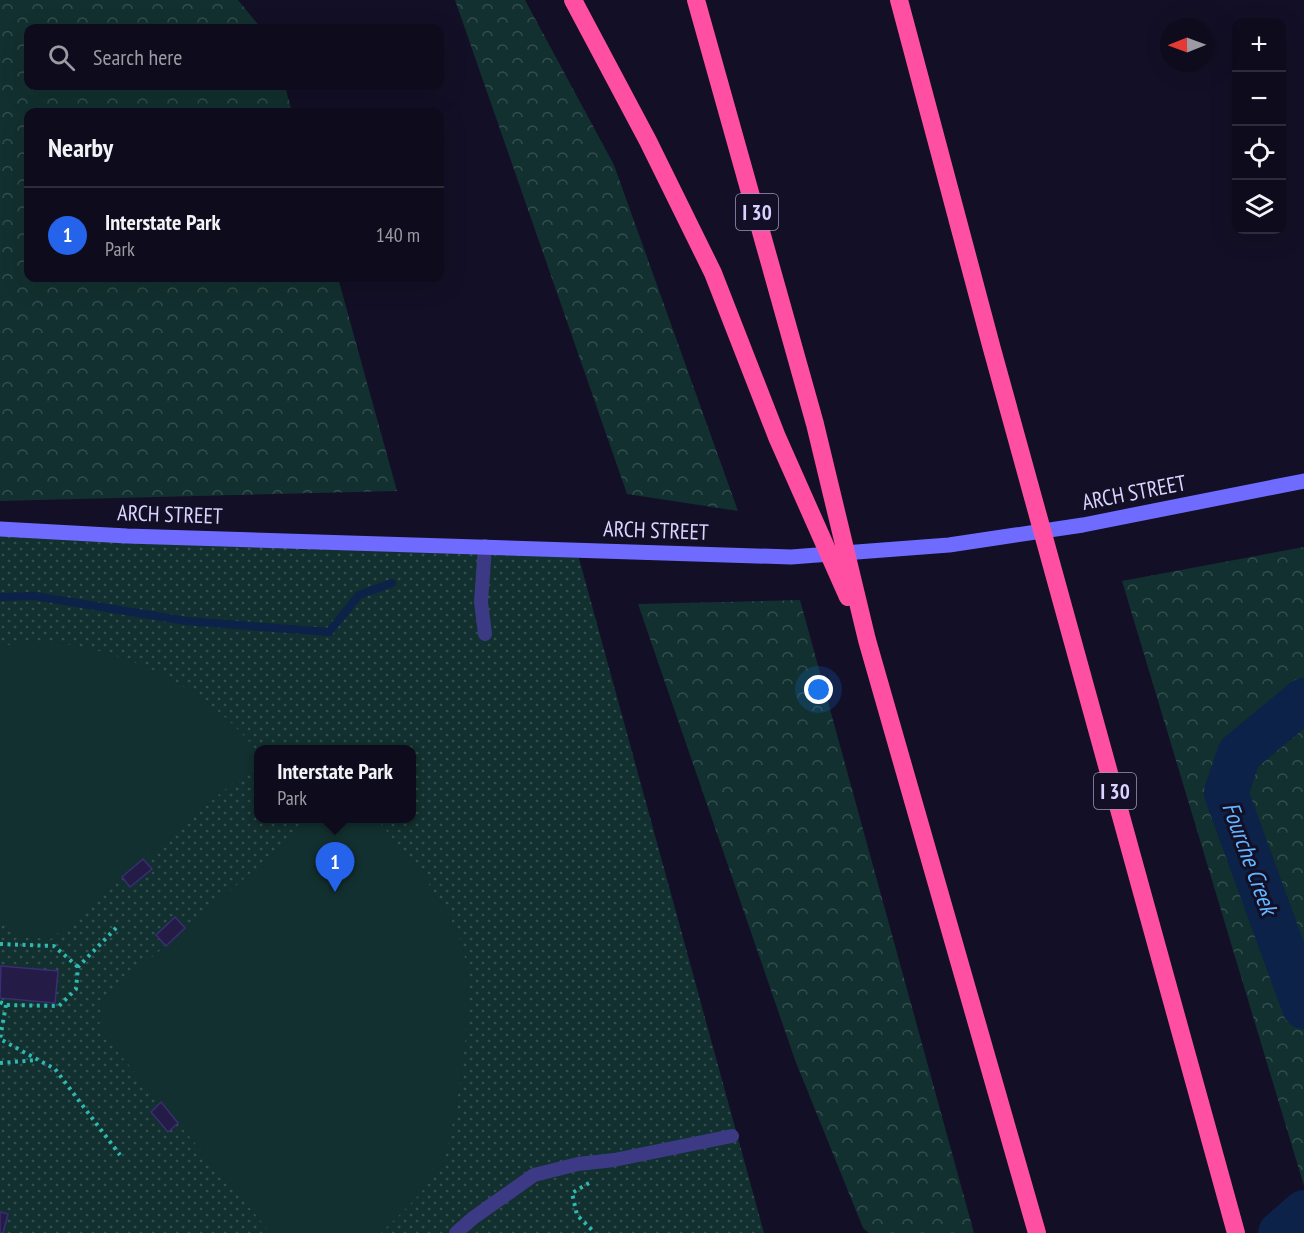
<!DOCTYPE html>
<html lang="en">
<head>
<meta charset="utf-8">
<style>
	:root { --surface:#0e0b1c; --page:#171425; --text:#f1f3f6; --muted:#9b9ba3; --line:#2e2b3b; --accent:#2563eb }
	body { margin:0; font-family:"PT Sans Narrow",sans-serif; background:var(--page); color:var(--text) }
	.controls { position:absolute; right:18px; top:18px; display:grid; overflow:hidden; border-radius:12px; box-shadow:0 6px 24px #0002 }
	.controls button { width:54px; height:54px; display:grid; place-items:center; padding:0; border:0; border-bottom:2px solid var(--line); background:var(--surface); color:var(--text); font:30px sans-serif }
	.compass { position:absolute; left:1160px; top:18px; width:54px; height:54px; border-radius:50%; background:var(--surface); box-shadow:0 6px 24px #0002; rotate:269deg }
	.you { position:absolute; left:819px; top:690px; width:21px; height:21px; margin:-15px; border:4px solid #fff; border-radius:50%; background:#1a73e8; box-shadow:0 0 0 9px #1a73e833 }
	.badge { display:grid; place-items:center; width:39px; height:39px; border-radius:50%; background:var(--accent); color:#fff; font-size:20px; font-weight:700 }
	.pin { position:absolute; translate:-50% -50px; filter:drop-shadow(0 2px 3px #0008) }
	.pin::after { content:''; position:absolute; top:32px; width:21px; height:18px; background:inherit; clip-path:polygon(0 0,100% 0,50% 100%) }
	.popup { position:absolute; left:254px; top:745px; width:162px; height:78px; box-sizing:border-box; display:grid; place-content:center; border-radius:12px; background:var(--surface); filter:drop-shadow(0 2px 4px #0005); font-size:20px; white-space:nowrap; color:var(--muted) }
	.popup b { font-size:22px; color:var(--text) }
	.popup::after { content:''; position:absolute; left:50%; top:100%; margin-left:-12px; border:12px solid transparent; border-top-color:var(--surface) }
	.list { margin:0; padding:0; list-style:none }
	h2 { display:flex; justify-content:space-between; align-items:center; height:78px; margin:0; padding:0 24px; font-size:26px }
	h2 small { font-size:20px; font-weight:400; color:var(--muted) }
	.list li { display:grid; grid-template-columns:39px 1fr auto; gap:18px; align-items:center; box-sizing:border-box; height:96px; padding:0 24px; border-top:2px solid var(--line) }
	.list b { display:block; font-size:22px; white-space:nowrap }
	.list p { margin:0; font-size:20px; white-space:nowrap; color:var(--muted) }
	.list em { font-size:20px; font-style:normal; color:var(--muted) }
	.icon { flex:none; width:33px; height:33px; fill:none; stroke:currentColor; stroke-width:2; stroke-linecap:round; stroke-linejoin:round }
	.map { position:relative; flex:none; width:1304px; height:1233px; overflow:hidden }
	.search { position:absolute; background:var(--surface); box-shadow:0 6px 24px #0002; left:24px; top:24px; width:420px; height:66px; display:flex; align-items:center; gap:15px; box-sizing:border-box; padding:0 21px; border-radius:12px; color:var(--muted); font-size:22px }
	.panel { position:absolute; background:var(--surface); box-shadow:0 6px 24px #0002; left:24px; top:108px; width:420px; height:174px; border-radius:12px }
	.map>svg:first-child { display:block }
</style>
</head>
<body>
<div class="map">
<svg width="1304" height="1233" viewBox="0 0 1304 1233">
	<defs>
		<pattern id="forest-crowns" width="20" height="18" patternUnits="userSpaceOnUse" patternTransform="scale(1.5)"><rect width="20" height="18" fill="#12302f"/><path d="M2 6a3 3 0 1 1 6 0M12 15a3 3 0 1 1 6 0" fill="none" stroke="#344d4e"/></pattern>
		<pattern id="park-dots" width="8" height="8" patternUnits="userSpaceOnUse" patternTransform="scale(1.5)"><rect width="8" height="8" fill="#12302f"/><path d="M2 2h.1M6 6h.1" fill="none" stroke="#344d4e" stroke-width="1.8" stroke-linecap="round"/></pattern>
	</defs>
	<rect width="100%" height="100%" fill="#130f26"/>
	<g fill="url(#forest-crowns)">
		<path d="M 0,0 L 238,0 L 261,28 L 28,28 L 28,86 L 285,86 L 292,112 L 28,112 L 28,278 L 338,278 L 397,491 L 0,501 Z"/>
		<path d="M 455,0 L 525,0 L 614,165 L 738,511 L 627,494 Z"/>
		<path d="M 1304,547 L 1304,1186 L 1122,581 Z"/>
		<path d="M 800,600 L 974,1233 L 869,1233 L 863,1228 L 795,1060 L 638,604 Z"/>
	</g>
	<path fill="url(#park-dots)" fill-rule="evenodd" d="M 0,530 L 577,551 L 764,1233 L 0,1233 ZM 258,750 L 412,750 L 412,818 L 258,818 Z"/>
	<g fill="#12302f">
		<path d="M 45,641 C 130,651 203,684 258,752 L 258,761 L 51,939 L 20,937 L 0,914 L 0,646 Z"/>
		<path d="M 314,819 L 377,819 C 406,856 443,895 460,939 C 479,987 459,1105 445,1156 C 431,1187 405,1209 381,1233 L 271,1233 L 99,1030 L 102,1000 Z"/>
	</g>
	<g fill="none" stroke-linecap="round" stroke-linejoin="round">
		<path stroke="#0c2248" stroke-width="8" d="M 0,597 L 35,596 L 186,621 L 329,632 L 359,595 L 392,583"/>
		<g stroke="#0c2248" stroke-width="44">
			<path d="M 1304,700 L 1239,754 L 1226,793 L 1304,1007"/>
			<path d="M 1280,1233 L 1304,1212"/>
		</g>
	</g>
	<g fill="#241b47" stroke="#3b2d73" stroke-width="1.5">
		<path d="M 143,859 L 152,869 L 130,887 L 122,877 Z"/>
		<path d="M 175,917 L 185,928 L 166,946 L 156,935 Z"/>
		<path d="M 1,966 L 58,971 L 55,1003 L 0,998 Z"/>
		<path d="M 161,1102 L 178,1123 L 168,1132 L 151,1112 Z"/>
		<path d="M 0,1212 L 8,1214 L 3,1233 L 0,1233 Z"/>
	</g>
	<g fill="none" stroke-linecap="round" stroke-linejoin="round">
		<g stroke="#2fb8b0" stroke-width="4" stroke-dasharray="3 4.5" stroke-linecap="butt">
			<path d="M 0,944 L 54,946 L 78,967"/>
			<path d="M 0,1002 L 6,1005 L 59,1006 L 76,989 L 78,967 L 117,927"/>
			<path d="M 6,1005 L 0,1039 L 55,1069 L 120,1155"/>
			<path d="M 0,1063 L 37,1060"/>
			<path d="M 589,1183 L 572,1193 L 577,1215 L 595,1233"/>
		</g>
		<g stroke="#3d3a85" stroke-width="14">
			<path d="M 485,546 L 481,602 L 485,634"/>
			<path d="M 456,1233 L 473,1218 L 534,1175 L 578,1164 L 614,1160 L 732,1136"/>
		</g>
		<path stroke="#6f6bff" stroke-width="15" d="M 0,529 L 127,536 L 791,557 L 949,545 L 1083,525 L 1304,481"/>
		<g stroke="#ff4fa3" stroke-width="18">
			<path d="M 573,0 L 648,141 L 713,273 L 777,437 L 848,597"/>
			<path d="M 696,0 L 815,424 L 867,640 L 1037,1233"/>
			<path d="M 899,0 L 992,349 L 1236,1233"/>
		</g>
	</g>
	<g text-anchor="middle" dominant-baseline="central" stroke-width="6" stroke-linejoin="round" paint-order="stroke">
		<g fill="#130f26" stroke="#9e99be" stroke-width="1.5">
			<rect x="736" y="194" width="42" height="36" rx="4.5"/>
			<rect x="1094" y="773" width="42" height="36" rx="4.5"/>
		</g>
		<g font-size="21" font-weight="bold" fill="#d9d4ff">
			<text x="757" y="212">I 30</text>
			<text x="1115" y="791">I 30</text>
		</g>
		<g font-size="22" fill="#d9d4ff" stroke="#130f26">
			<text transform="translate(1134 492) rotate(-11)">ARCH STREET</text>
			<text transform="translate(170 514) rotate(2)">ARCH STREET</text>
			<text transform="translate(656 530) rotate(2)">ARCH STREET</text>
		</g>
		<g font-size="24" font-style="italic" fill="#62b6ff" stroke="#130f26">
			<text transform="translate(1250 858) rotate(70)">Fourche Creek</text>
		</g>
	</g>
</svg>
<div class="controls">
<button>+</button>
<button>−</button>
<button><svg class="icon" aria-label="locate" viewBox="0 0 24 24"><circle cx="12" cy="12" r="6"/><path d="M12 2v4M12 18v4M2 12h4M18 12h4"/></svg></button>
<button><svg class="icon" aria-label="layers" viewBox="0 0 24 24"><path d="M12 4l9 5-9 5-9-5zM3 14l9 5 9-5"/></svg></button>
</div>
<svg class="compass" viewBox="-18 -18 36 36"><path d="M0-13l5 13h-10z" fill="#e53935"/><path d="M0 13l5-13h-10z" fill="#9b9ba3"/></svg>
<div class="you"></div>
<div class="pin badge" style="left:335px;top:892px">1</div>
<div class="popup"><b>Interstate Park</b>Park</div>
<div class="search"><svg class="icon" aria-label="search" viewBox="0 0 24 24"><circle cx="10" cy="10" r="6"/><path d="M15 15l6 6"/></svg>Search here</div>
<section class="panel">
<h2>Nearby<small></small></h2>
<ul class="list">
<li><span class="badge">1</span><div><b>Interstate Park</b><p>Park</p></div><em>140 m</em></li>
</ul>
</section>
</div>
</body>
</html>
